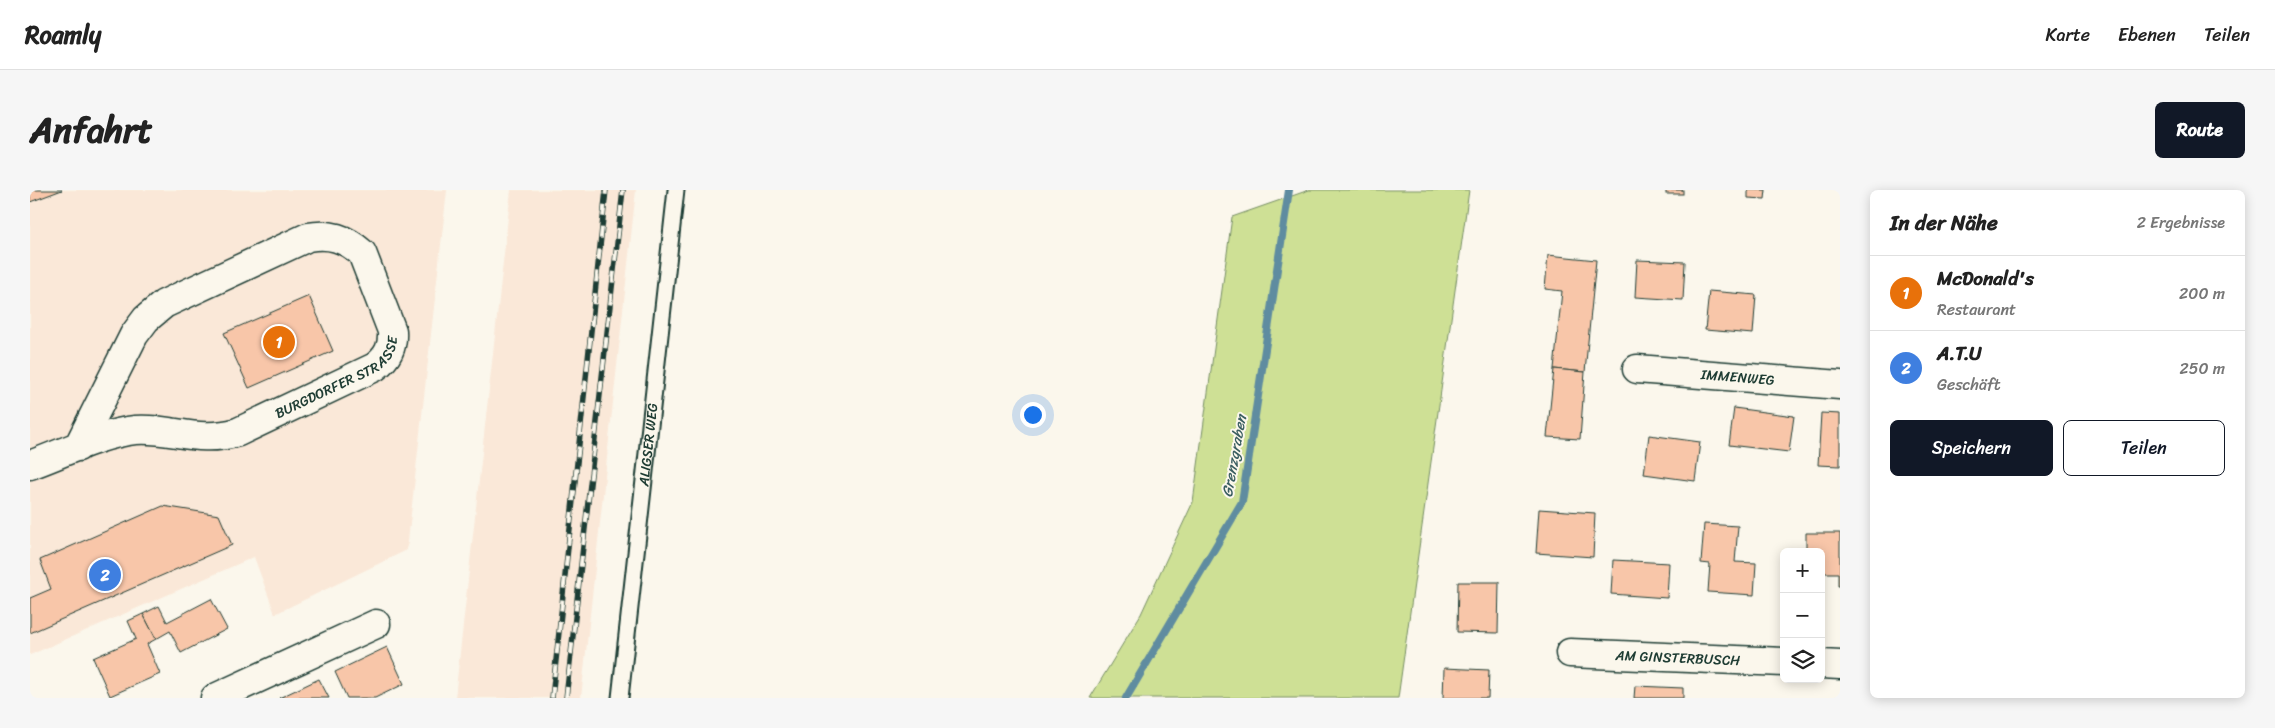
<!DOCTYPE html>
<html lang="de">
<head>
<meta charset="utf-8">
<style>
	:root { --surface:#fff; --page:#f6f6f6; --text:#222; --muted:#767676; --line:#e0e0e0; --accent:#111827 }
	body { margin:0; font-family:Sriracha,sans-serif; background:var(--page); color:var(--text) }
	.controls { position:absolute; right:15px; bottom:15px; display:grid; overflow:hidden; border-radius:8px; box-shadow:0 2px 12px #0003 }
	.controls button { width:45px; height:45px; display:grid; place-items:center; padding:0; border:0; border-bottom:1px solid var(--line); background:var(--surface); color:var(--text); font:25px sans-serif }
	.you { position:absolute; left:1002px; top:224px; width:18px; height:18px; margin:-12px; border:4px solid #fff; border-radius:50%; background:#1a73e8; box-shadow:0 0 0 8px #1a73e833 }
	.badge { display:grid; place-items:center; width:32px; height:32px; border-radius:50%; background:var(--accent); color:#fff; font-size:16px; font-weight:700 }
	.pin { position:absolute; translate:-50% -50%; border:2px solid #fff; box-shadow:0 1px 5px #0006 }
	.list { margin:0; padding:0; list-style:none }
	h2 { display:flex; justify-content:space-between; align-items:center; height:65px; margin:0; padding:0 20px; font-size:21px }
	h2 small { font-size:16px; font-weight:400; color:var(--muted) }
	.list li { display:grid; grid-template-columns:32px 1fr auto; gap:15px; align-items:center; box-sizing:border-box; height:75px; padding:0 20px; border-top:1px solid var(--line) }
	.list b { display:block; font-size:19px; white-space:nowrap }
	.list p { margin:0; font-size:16px; white-space:nowrap; color:var(--muted) }
	.list em { font-size:16px; font-style:normal; color:var(--muted) }
	.actions { display:flex; gap:10px; padding:15px 20px }
	.actions a { flex:1; padding:11px 0; border:1px solid var(--accent); border-radius:8px; text-align:center; font-size:18px; color:var(--accent) }
	.actions .main { background:var(--accent); color:#fff }
	.icon { flex:none; width:28px; height:28px; fill:none; stroke:currentColor; stroke-width:2; stroke-linecap:round; stroke-linejoin:round }
	.map { position:relative; flex:none; width:1810px; height:508px; overflow:hidden; border-radius:8px }
	header { display:flex; align-items:center; gap:30px; box-sizing:border-box; height:70px; padding:0 25px; background:var(--surface); border-bottom:1px solid var(--line) }
	header strong { font-size:24px }
	nav { display:flex; gap:28px; margin-inline-start:auto; font-size:18px }
	.intro { display:flex; align-items:center; justify-content:space-between; box-sizing:border-box; height:120px; padding:0 30px }
	h1 { margin:0; font-size:35px }
	.button { padding:12px 22px; border-radius:8px; background:var(--accent); color:#fff; font-size:18px; font-weight:700 }
	main { display:flex; gap:30px; padding:0 30px }
	aside { flex:1; background:var(--surface); border-radius:8px; box-shadow:0 2px 12px #0003 }
	.map>svg:first-child { display:block }
</style>
</head>
<body>
<header>
<strong>Roamly</strong>
<nav><a>Karte</a><a>Ebenen</a><a>Teilen</a></nav>
</header>
<div class="intro"><h1>Anfahrt</h1><a class="button">Route</a></div>
<main>
<div class="map">
<svg width="1810" height="508" viewBox="0 0 1810 508">
	<rect width="100%" height="100%" fill="#fbf7ec"/>
	<filter id="ink" filterUnits="userSpaceOnUse"><feTurbulence type="fractalNoise" baseFrequency=".02" numOctaves="2"/><feDisplacementMap in="SourceGraphic" scale="10" xChannelSelector="R" yChannelSelector="G"/><feConvolveMatrix kernelMatrix="1 2 1 2 8 2 1 2 1" color-interpolation-filters="sRGB"/></filter>
	<g filter="url(#ink)">
		<g fill="#fae8d8">
			<path d="M 0,0 L 417,0 L 377,360 L 245,424 L 224,367 L 0,465 Z"/>
			<path d="M 481,0 L 606,0 L 551,508 L 425,508 Z"/>
		</g>
		<path fill="#cee095" stroke="#768e64" d="M 1279,0 L 1439,0 L 1368,508 L 1060,508 L 1111,424 L 1163,312 L 1202,27 Z"/>
		<g fill="none" stroke-linecap="round" stroke-linejoin="round">
			<path stroke="#5f8ca0" stroke-width="8" d="M 1096,508 L 1212,312 L 1259,0"/>
		</g>
		<g fill="#f8c6a9" stroke="#1f3d34">
			<path d="M 0,0 L 32,0 L 0,12 Z"/>
			<rect x="1636" y="0" width="17" height="4"/>
			<path d="M 1718,0 L 1736,0 L 1735,9 L 1718,8 Z"/>
			<path d="M 1518,65 L 1566,70 L 1555,182 L 1524,179 L 1532,101 L 1515,99 Z"/>
			<path d="M 1607,70 L 1655,72 L 1653,110 L 1605,107 Z"/>
			<path d="M 1679,101 L 1726,105 L 1723,144 L 1675,140 Z"/>
			<path d="M 279,106 L 303,161 L 219,198 L 194,143 Z"/>
			<path d="M 1524,179 L 1555,182 L 1550,249 L 1517,247 Z"/>
			<path d="M 1704,218 L 1764,226 L 1759,262 L 1699,255 Z"/>
			<path d="M 1791,223 L 1810,224 L 1810,276 L 1788,275 Z"/>
			<path d="M 1619,245 L 1670,252 L 1665,291 L 1614,284 Z"/>
			<path d="M 133,316 L 189,325 L 202,355 L 0,443 L 0,408 L 21,399 L 10,370 Z"/>
			<path d="M 1509,319 L 1565,323 L 1563,367 L 1506,363 Z"/>
			<path d="M 1674,334 L 1708,336 L 1705,372 L 1726,373 L 1724,405 L 1678,402 L 1680,374 L 1671,373 Z"/>
			<path d="M 1776,343 L 1810,343 L 1810,396 L 1808,396 L 1808,383 L 1791,383 L 1791,362 L 1776,362 Z"/>
			<path d="M 1583,370 L 1639,373 L 1637,408 L 1581,404 Z"/>
			<path d="M 1428,392 L 1469,392 L 1468,443 L 1427,442 Z"/>
			<path d="M 181,409 L 197,439 L 151,463 L 140,441 L 126,449 L 113,424 L 129,416 L 137,432 Z"/>
			<path d="M 113,424 L 126,449 L 117,454 L 130,484 L 80,506 L 63,468 L 106,449 L 98,431 Z"/>
			<path d="M 357,457 L 374,494 L 345,508 L 317,508 L 305,482 Z"/>
			<path d="M 1414,478 L 1459,480 L 1458,508 L 1413,508 Z"/>
			<path d="M 289,489 L 299,508 L 249,508 Z"/>
			<path d="M 1605,496 L 1653,498 L 1653,508 L 1604,508 Z"/>
		</g>
		<g fill="none" stroke-linecap="round" stroke-linejoin="round">
			<defs>
				<g id="service">
					<path id="s1" d="M 590,508 L 646,0"/>
				</g>
				<g id="minor">
					<path id="s2" d="M 1607,179 L 1810,195"/>
					<path id="s3" d="M 0,275 C 31,264 73,243 105,240 C 142,237 167,254 208,242 L 345,177 C 358,167 363,157 362,141 L 332,63 C 315,48 300,43 278,47 L 134,114 L 116,129 L 104,145 L 48,257"/>
					<path id="s4" d="M 1540,463 L 1754,472"/>
					<path d="M 1791,474 L 1810,475"/>
					<path d="M 185,508 L 346,434"/>
				</g>
			</defs>
			<use href="#service" stroke="#1f3d34" stroke-width="19"/>
			<use href="#minor" stroke="#1f3d34" stroke-width="31"/>
			<use href="#service" stroke="#fbf7ec" stroke-width="15"/>
			<use href="#minor" stroke="#fbf7ec" stroke-width="28"/>
			<defs>
				<g id="rail">
					<path d="M 522,508 L 576,0"/>
					<path d="M 536,508 L 593,0"/>
				</g>
			</defs>
			<use href="#rail" stroke="#1f3d34" stroke-width="5.5"/>
			<use href="#rail" stroke="#fbf7ec" stroke-width="4" stroke-dasharray="11" stroke-linecap="butt"/>
		</g>
	</g>
	<g text-anchor="middle" dominant-baseline="central" stroke-width="4" stroke-linejoin="round" paint-order="stroke">
		<g font-size="14" fill="#1f3d34" stroke="#fbf7ec">
			<text stroke="none"><textPath href="#s3" startOffset="330">BURGDORFER STRASSE</textPath></text>
			<text stroke="none"><textPath href="#s2" startOffset="101">IMMENWEG</textPath></text>
			<text stroke="none"><textPath href="#s1" startOffset="255">ALIGSER WEG</textPath></text>
			<text stroke="none"><textPath href="#s4" startOffset="108">AM GINSTERBUSCH</textPath></text>
		</g>
		<g font-size="15" font-style="italic" fill="#3a5e61" stroke="#fbf7ec">
			<text transform="translate(1204 266) rotate(-80)">Grenzgraben</text>
		</g>
	</g>
</svg>
<div class="controls">
<button>+</button>
<button>−</button>
<button><svg class="icon" aria-label="layers" viewBox="0 0 24 24"><path d="M12 4l9 5-9 5-9-5zM3 14l9 5 9-5"/></svg></button>
</div>
<div class="you"></div>
<div class="pin badge" style="left:249px;top:152px;background:#e8710a">1</div>
<div class="pin badge" style="left:75px;top:385px;background:#3f7fe0">2</div>
</div>
<aside>
<h2>In der Nähe<small>2 Ergebnisse</small></h2>
<ul class="list">
<li><span class="badge" style="background:#e8710a">1</span><div><b>McDonald's</b><p>Restaurant</p></div><em>200 m</em></li>
<li><span class="badge" style="background:#3f7fe0">2</span><div><b>A.T.U</b><p>Geschäft</p></div><em>250 m</em></li>
</ul>
<div class="actions"><a class="main">Speichern</a><a>Teilen</a></div>
</aside>
</main>
</body>
</html>
